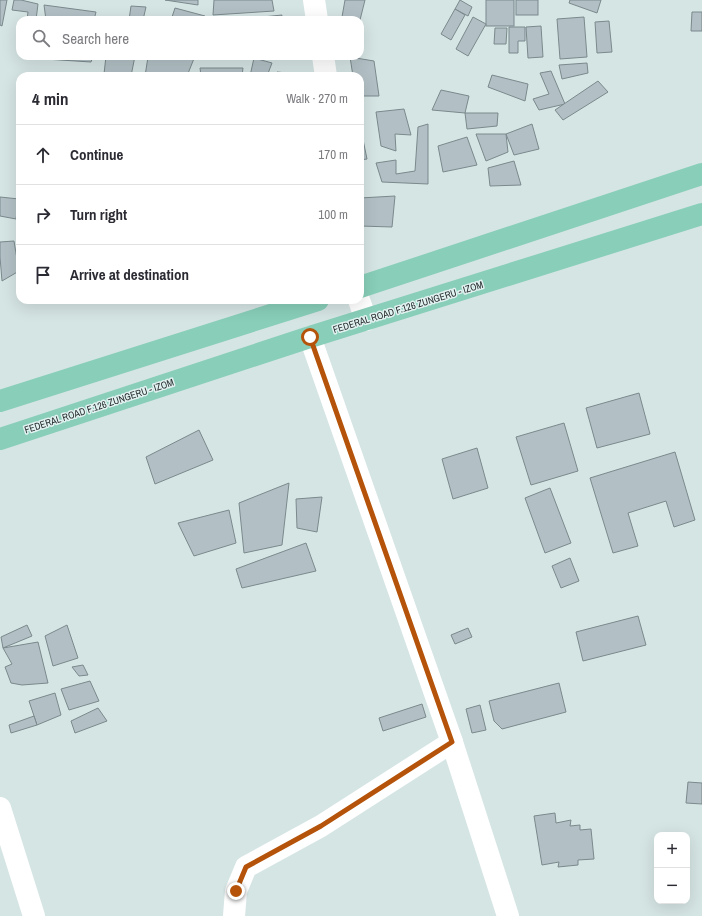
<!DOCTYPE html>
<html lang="en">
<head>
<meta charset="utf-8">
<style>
	:root { --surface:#fff; --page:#f7f7f7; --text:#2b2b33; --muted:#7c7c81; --line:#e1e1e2 }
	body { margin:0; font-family:"Archivo Narrow",sans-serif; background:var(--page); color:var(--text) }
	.controls { position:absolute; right:12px; bottom:12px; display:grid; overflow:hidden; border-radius:8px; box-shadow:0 4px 16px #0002 }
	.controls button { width:36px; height:36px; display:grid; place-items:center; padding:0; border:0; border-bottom:1px solid var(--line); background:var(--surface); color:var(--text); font:20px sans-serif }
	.stop { position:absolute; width:12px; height:12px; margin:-9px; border:3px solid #b45309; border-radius:50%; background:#fff }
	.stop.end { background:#b45309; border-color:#fff; box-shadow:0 1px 4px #0008 }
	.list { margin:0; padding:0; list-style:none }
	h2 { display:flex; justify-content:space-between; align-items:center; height:52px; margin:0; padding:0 16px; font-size:17px }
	h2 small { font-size:13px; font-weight:400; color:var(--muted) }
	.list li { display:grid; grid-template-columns:26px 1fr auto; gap:12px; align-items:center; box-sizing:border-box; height:60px; padding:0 16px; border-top:1px solid var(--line) }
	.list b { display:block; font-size:15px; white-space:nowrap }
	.list em { font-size:13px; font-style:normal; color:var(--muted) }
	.icon { flex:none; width:22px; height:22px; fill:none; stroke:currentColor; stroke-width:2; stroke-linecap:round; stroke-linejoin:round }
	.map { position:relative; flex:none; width:702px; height:916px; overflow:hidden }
	.search { position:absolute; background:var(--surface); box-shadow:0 4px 16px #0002; left:16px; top:16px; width:348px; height:44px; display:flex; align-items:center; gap:10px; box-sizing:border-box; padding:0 14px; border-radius:12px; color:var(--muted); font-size:15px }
	.panel { position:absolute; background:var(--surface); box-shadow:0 4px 16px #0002; left:16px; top:72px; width:348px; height:232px; border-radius:12px }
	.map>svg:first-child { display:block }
</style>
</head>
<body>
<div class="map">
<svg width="702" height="916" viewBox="0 0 702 916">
	<rect width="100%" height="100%" fill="#d5e5e4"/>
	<g fill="#b2c0c5" stroke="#7b898d">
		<path d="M 0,0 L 7,0 L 2,26 L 0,25 Z"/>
		<path d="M 14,0 L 21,0 L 38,4 L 36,20 L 27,20 L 28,12 L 12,10 Z"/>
		<path d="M 165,0 L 198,0 L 198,5 Z"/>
		<path d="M 214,0 L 272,0 L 274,11 L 213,15 Z"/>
		<path d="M 345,0 L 365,0 L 360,20 L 342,17 Z"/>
		<path d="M 460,0 L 472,7 L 468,16 L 455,9 Z"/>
		<rect x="486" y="0" width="28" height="26"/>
		<rect x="516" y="0" width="22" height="15"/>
		<path d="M 570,0 L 601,0 L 597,13 L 569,3 Z"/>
		<path d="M 44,5 L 96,12 L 94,20 L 46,20 Z"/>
		<path d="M 131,6 L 146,7 L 143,20 L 129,20 Z"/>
		<path d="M 175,8 L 205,16 L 203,20 L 171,20 Z"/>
		<path d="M 455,9 L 465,15 L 451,40 L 441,34 Z"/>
		<path d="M 692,12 L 702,12 L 702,31 L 691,31 Z"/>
		<path d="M 282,15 L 281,20 L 243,20 L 243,19 Z"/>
		<path d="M 473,17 L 486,24 L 468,56 L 456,49 Z"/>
		<path d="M 584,17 L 587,57 L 560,59 L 557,19 Z"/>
		<path d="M 609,21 L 612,52 L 597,53 L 595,22 Z"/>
		<path d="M 541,26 L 543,57 L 528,58 L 526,27 Z"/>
		<path d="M 509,27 L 525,27 L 525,41 L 518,41 L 518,53 L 509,53 Z"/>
		<path d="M 495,28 L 507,28 L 506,44 L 494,44 Z"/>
		<path d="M 46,56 L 93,56 L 91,62 L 45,59 Z"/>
		<path d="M 106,56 L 135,56 L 131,76 L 112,76 L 104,74 Z"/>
		<path d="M 176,56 L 195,56 L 187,76 L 145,76 L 148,57 L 175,59 Z"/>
		<path d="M 350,57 L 374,61 L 379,96 L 360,96 L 360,76 L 353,76 Z"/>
		<path d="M 254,58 L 272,63 L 267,76 L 250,76 Z"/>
		<path d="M 587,63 L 588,73 L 562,79 L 559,65 Z"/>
		<path d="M 200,68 L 243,68 L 242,76 L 201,76 Z"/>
		<path d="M 551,71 L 565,104 L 539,110 L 533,99 L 549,94 L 540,73 Z"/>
		<path d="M 277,72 L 306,75 L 306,76 L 277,76 Z"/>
		<path d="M 492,75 L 528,84 L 525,101 L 488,87 Z"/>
		<path d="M 598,81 L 608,92 L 563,120 L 555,110 Z"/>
		<path d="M 441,90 L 469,96 L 465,113 L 432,110 Z"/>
		<path d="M 404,109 L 411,135 L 395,134 L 396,151 L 381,146 L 376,112 Z"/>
		<path d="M 465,113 L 498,113 L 497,126 L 467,129 Z"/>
		<path d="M 428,124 L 428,184 L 382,182 L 376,163 L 396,160 L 396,174 L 415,171 L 418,127 Z"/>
		<path d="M 532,124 L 539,149 L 514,155 L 506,134 Z"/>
		<path d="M 360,130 L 361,130 L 367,159 L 360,160 Z"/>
		<path d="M 476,134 L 506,134 L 508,152 L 486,161 Z"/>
		<path d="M 467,137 L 477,165 L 443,172 L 438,146 Z"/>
		<path d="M 514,161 L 521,185 L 490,186 L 488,168 Z"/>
		<path d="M 395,196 L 392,227 L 360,226 L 360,198 Z"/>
		<path d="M 0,197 L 19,199 L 16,219 L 0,216 Z"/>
		<path d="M 14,241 L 19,271 L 2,281 L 0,257 L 0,242 Z"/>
		<path d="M 639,393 L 650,434 L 597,448 L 586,408 Z"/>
		<path d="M 564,423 L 578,471 L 531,485 L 516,437 Z"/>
		<path d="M 199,430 L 213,460 L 155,484 L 146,457 Z"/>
		<path d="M 477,448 L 488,488 L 453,499 L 442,459 Z"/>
		<path d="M 675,452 L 695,520 L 674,527 L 666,501 L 628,513 L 638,546 L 613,553 L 590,478 Z"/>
		<path d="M 289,483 L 282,545 L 244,553 L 239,503 Z"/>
		<path d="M 550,488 L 571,543 L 545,553 L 525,498 Z"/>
		<path d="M 322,497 L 317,532 L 297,528 L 296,499 Z"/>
		<path d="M 229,510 L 236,543 L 194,556 L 178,523 Z"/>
		<path d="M 306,543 L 316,571 L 242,588 L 236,569 Z"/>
		<path d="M 570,558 L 579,581 L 561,588 L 552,566 Z"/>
		<path d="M 638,616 L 646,645 L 583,661 L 576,632 Z"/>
		<path d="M 27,625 L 32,636 L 3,648 L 1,637 Z"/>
		<path d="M 67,625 L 78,658 L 53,666 L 45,636 Z"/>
		<path d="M 468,628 L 472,637 L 455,644 L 451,635 Z"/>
		<path d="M 38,642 L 48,683 L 22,685 L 11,683 L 5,667 L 12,664 L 3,648 Z"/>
		<path d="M 83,665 L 88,675 L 79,676 L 72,667 Z"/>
		<path d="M 90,681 L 99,701 L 69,710 L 61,689 Z"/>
		<path d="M 559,683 L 566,712 L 502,729 L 494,721 L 489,701 Z"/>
		<path d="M 55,693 L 61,715 L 37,725 L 29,701 Z"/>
		<path d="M 422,704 L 426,717 L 383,731 L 379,718 Z"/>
		<path d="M 480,705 L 486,730 L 472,733 L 466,709 Z"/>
		<path d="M 98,708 L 107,721 L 75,733 L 71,721 Z"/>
		<path d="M 34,716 L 37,725 L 11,733 L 9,725 Z"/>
		<path d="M 688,782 L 702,783 L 702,804 L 686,803 Z"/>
		<path d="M 555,813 L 556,823 L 571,820 L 570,826 L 580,825 L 580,830 L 591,829 L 594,859 L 578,860 L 578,865 L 558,867 L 559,862 L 542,865 L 534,816 Z"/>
	</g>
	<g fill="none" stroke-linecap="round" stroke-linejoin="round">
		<g stroke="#fff" stroke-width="22">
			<path d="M 314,0 L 317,20"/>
			<path d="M 323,56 L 326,76"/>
			<path d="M 359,300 L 366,320"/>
			<path d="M 310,337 L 452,742 L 508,916"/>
			<path d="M 0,808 L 34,916"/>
			<path d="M 234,916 L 236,891 L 246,867 L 321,826 L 452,742"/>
		</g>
		<g stroke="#88ceb8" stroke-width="22">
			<path d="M 360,287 L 702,174"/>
			<path d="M 0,401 L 318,300"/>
			<path d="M 0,439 L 310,337 L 702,214"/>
		</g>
	</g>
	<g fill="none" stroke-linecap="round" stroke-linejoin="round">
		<path stroke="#b45309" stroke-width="5" d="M 236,891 L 246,867 L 321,826 L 452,742 L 310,337"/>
	</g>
	<g text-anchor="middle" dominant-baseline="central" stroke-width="3" stroke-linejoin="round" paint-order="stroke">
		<g font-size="10" fill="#282e2e" stroke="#e2f2f1">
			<text transform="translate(408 307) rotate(-17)">FEDERAL ROAD F.126 ZUNGERU - IZOM</text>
			<text transform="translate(99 406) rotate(-18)">FEDERAL ROAD F.126 ZUNGERU - IZOM</text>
		</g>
	</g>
</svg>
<div class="controls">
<button>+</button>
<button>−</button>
</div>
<div class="stop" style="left:310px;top:337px"></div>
<div class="stop end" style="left:236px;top:891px"></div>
<div class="search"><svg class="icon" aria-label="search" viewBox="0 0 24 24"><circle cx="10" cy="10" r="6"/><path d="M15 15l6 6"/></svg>Search here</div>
<section class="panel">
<h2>4 min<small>Walk · 270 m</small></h2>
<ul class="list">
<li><svg class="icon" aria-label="ahead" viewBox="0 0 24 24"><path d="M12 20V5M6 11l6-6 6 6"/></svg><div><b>Continue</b></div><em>170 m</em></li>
<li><svg class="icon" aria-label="right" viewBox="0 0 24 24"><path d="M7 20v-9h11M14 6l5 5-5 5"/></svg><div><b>Turn right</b></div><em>100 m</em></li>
<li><svg class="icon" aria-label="arrive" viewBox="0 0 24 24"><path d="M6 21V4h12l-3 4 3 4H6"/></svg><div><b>Arrive at destination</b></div></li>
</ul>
</section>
</div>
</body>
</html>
